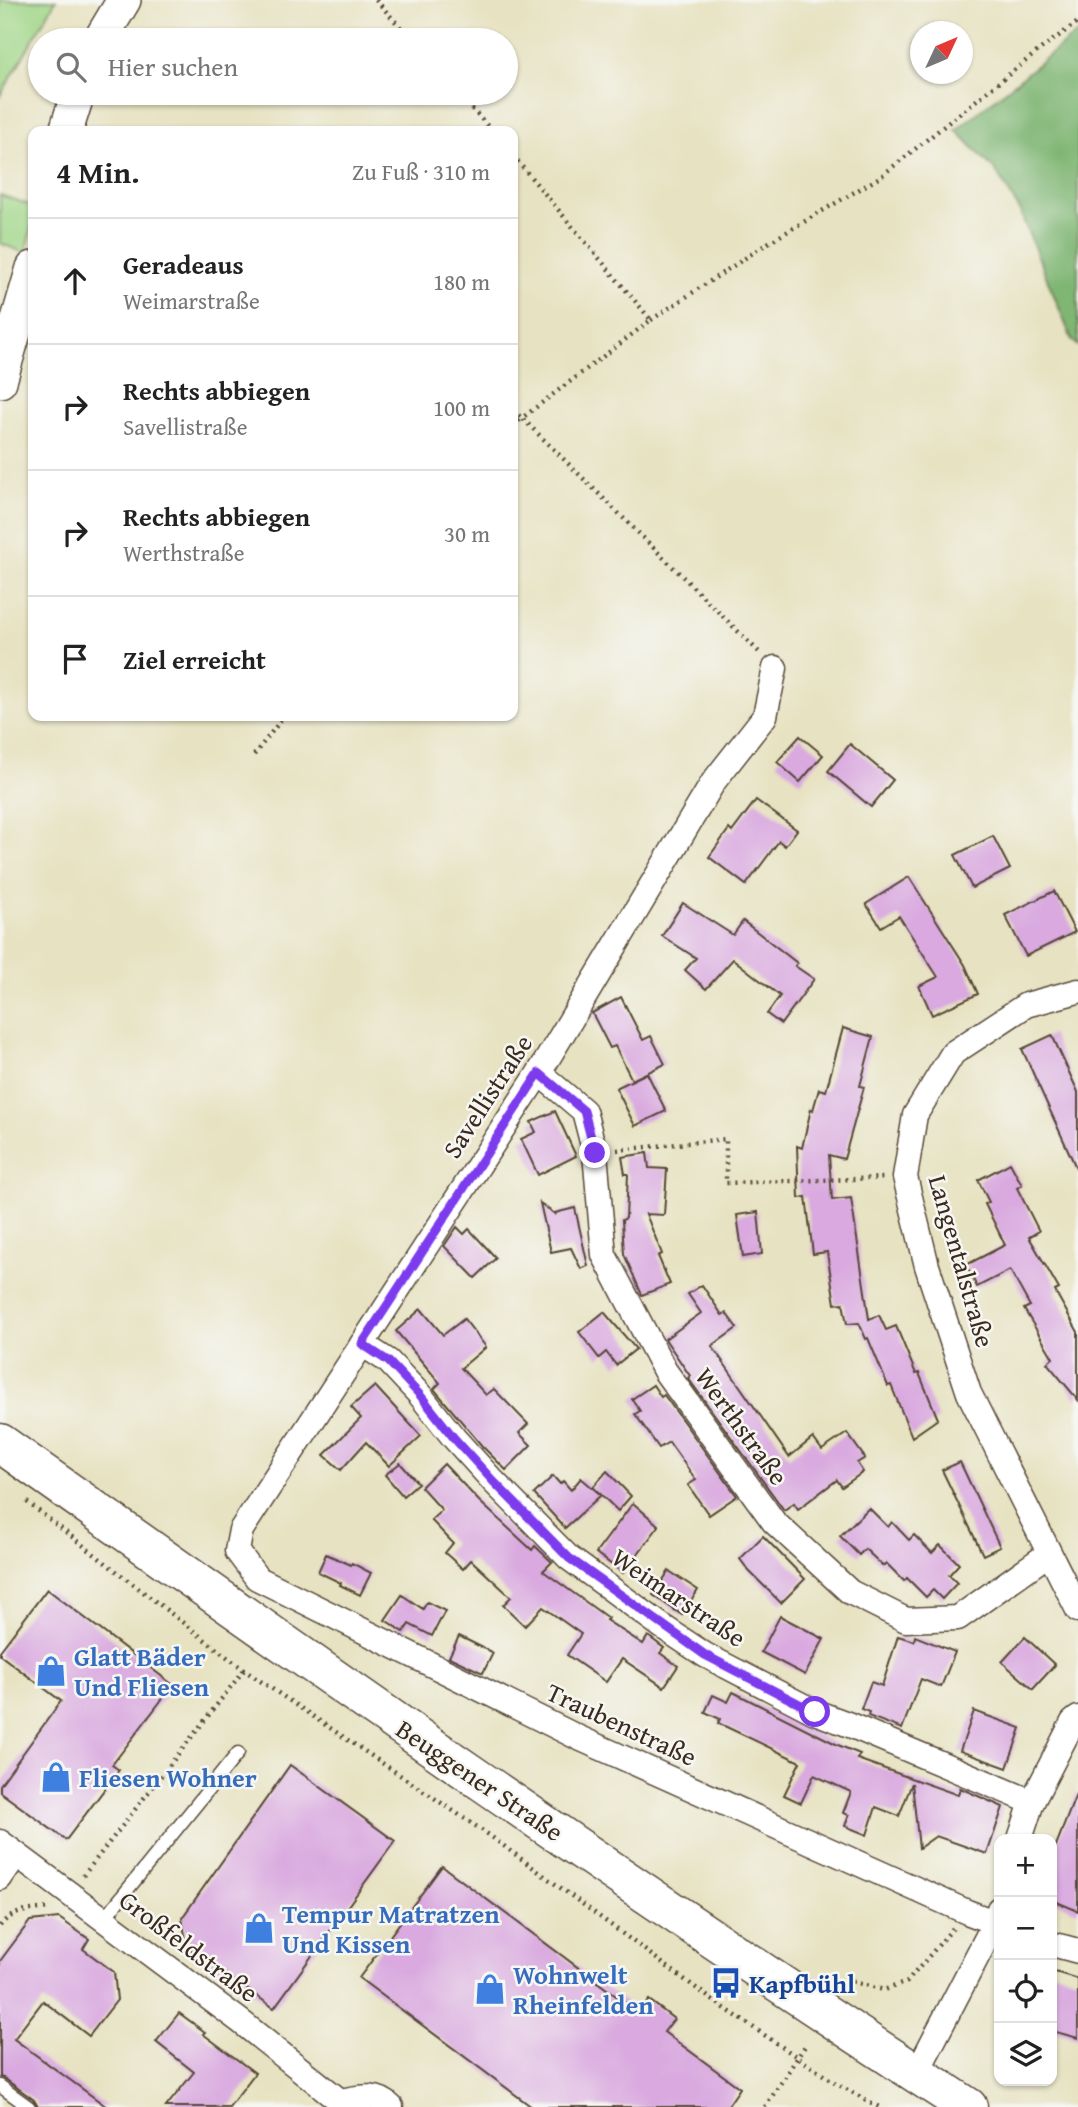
<!DOCTYPE html>
<html lang="de">
<head>
<meta charset="utf-8">
<style>
	:root { --surface:#fff; --page:#f2f2f2; --text:#222; --muted:#767676; --line:#e0e0e0 }
	body { margin:0; font-family:"Gentium Book Plus",serif; background:var(--page); color:var(--text) }
	.controls { position:absolute; right:21px; bottom:21px; display:grid; overflow:hidden; border-radius:14px; box-shadow:0 2px 5px #0004 }
	.controls button { width:63px; height:63px; display:grid; place-items:center; padding:0; border:0; border-bottom:2px solid var(--line); background:var(--surface); color:var(--text); font:35px sans-serif }
	.compass { position:absolute; left:910px; top:21px; width:63px; height:63px; border-radius:50%; background:var(--surface); box-shadow:0 2px 5px #0004; rotate:46deg }
	.stop { position:absolute; width:21px; height:21px; margin:-16px; border:5px solid #7c3aed; border-radius:50%; background:#fff }
	.stop.end { background:#7c3aed; border-color:#fff; box-shadow:0 2px 7px #0008 }
	.list { margin:0; padding:0; list-style:none }
	h2 { display:flex; justify-content:space-between; align-items:center; height:91px; margin:0; padding:0 28px; font-size:30px }
	h2 small { font-size:23px; font-weight:400; color:var(--muted) }
	.list li { display:grid; grid-template-columns:46px 1fr auto; gap:21px; align-items:center; box-sizing:border-box; height:126px; padding:0 28px; border-top:2px solid var(--line) }
	.list b { display:block; font-size:26px; white-space:nowrap }
	.list p { margin:0; font-size:23px; white-space:nowrap; color:var(--muted) }
	.list em { font-size:23px; font-style:normal; color:var(--muted) }
	.icon { flex:none; width:38px; height:38px; fill:none; stroke:currentColor; stroke-width:2; stroke-linecap:round; stroke-linejoin:round }
	.map { position:relative; flex:none; width:1078px; height:2107px; overflow:hidden }
	.search { position:absolute; background:var(--surface); box-shadow:0 2px 5px #0004; left:28px; top:28px; width:490px; height:77px; display:flex; align-items:center; gap:18px; box-sizing:border-box; padding:0 24px; border-radius:38px; color:var(--muted); font-size:26px }
	.panel { position:absolute; background:var(--surface); box-shadow:0 2px 5px #0004; left:28px; top:126px; width:490px; height:595px; border-radius:14px }
	.map>svg:first-child { display:block }
</style>
</head>
<body>
<div class="map">
<svg width="1078" height="2107" viewBox="0 0 1078 2107">
	<rect width="100%" height="100%" fill="#f6f6f2"/>
	<filter id="ink" filterUnits="userSpaceOnUse"><feTurbulence type="fractalNoise" baseFrequency=".0143" numOctaves="2"/><feDisplacementMap in="SourceGraphic" scale="14" xChannelSelector="R" yChannelSelector="G"/><feConvolveMatrix kernelMatrix="1 2 1 2 8 2 1 2 1" color-interpolation-filters="sRGB"/></filter>
	<filter id="wash" filterUnits="userSpaceOnUse"><feTurbulence type="fractalNoise" baseFrequency=".00686" numOctaves="4" result="noise"/><feDisplacementMap in="SourceGraphic" scale="28" xChannelSelector="R" yChannelSelector="G"/><feGaussianBlur stdDeviation="1.57" result="paint"/><feColorMatrix in="noise" values="0 0 0 0 0 0 0 0 0 0 0 0 0 0 0 0 0 1.4 0 .05"/><feComposite in="paint" operator="in"/></filter>
	<g filter="url(#wash)">
		<rect width="100%" height="100%" fill="#e7e2c1"/>
		<g fill="#9fd586" stroke="#6d8052" stroke-width="2">
			<path d="M 0,0 L 56,0 L 0,96 Z"/>
			<path d="M 0,195 L 33,206 L 33,222 L 25,253 L 0,243 Z"/>
		</g>
		<path fill="#7fb673" stroke="#5d7048" stroke-width="2" d="M 1077,33 L 1078,34 L 1078,346 L 1072,340 L 1018,207 L 995,170 L 956,130 Z"/>
		<g id="blocks">
			<g fill="#d9a9df">
				<path d="M 800,736 L 823,755 L 800,782 L 777,762 Z"/>
				<path d="M 850,744 L 893,780 L 871,807 L 828,771 Z"/>
				<path d="M 756,800 L 797,830 L 785,846 L 779,841 L 746,885 L 709,857 L 729,829 L 732,832 Z"/>
				<path d="M 993,836 L 1010,869 L 972,888 L 955,855 Z"/>
				<path d="M 909,877 L 965,965 L 978,994 L 932,1015 L 919,986 L 938,977 L 899,916 L 881,927 L 866,904 Z"/>
				<path d="M 1054,891 L 1075,932 L 1026,956 L 1005,915 Z"/>
				<path d="M 683,903 L 733,935 L 743,921 L 797,963 L 795,966 L 814,979 L 781,1024 L 767,1014 L 780,996 L 733,959 L 706,989 L 685,970 L 696,958 L 662,936 Z"/>
				<path d="M 621,997 L 643,1040 L 651,1036 L 665,1064 L 632,1080 L 615,1046 L 610,1048 L 592,1013 Z"/>
				<path d="M 843,1028 L 873,1037 L 860,1086 L 864,1087 L 844,1159 L 829,1155 L 832,1200 L 851,1198 L 869,1319 L 879,1315 L 886,1330 L 896,1326 L 916,1374 L 919,1373 L 938,1419 L 912,1437 L 891,1385 L 888,1386 L 868,1338 L 866,1339 L 859,1323 L 847,1324 L 843,1303 L 835,1304 L 827,1252 L 813,1254 L 806,1197 L 799,1198 L 797,1146 L 802,1148 L 811,1109 L 813,1110 L 819,1089 L 826,1091 Z"/>
				<path d="M 1052,1035 L 1078,1092 L 1078,1172 L 1022,1049 Z"/>
				<path d="M 647,1073 L 666,1111 L 635,1126 L 616,1088 Z"/>
				<path d="M 555,1111 L 576,1156 L 538,1175 L 521,1139 L 536,1132 L 531,1122 Z"/>
				<path d="M 647,1153 L 649,1168 L 667,1169 L 664,1215 L 646,1214 L 662,1254 L 658,1256 L 670,1284 L 642,1295 L 624,1254 L 622,1220 L 626,1218 L 628,1174 L 625,1174 L 622,1157 Z"/>
				<path d="M 1010,1163 L 1022,1185 L 1017,1188 L 1039,1231 L 1029,1237 L 1059,1289 L 1055,1291 L 1078,1332 L 1078,1400 L 1047,1363 L 1053,1358 L 1024,1309 L 1030,1306 L 1010,1270 L 977,1287 L 966,1265 L 1005,1245 L 985,1204 L 989,1202 L 978,1180 Z"/>
				<path d="M 540,1203 L 556,1215 L 555,1213 L 575,1208 L 588,1266 L 581,1269 L 571,1248 L 551,1252 Z"/>
				<path d="M 758,1212 L 762,1254 L 743,1257 L 737,1215 Z"/>
				<path d="M 457,1227 L 464,1234 L 469,1229 L 496,1258 L 475,1278 L 444,1246 Z"/>
				<path d="M 702,1285 L 722,1315 L 726,1313 L 737,1328 L 712,1346 L 789,1457 L 813,1438 L 822,1450 L 847,1433 L 865,1458 L 857,1463 L 863,1472 L 842,1487 L 837,1480 L 798,1509 L 794,1503 L 784,1510 L 688,1378 L 690,1376 L 665,1339 L 701,1313 L 688,1294 Z"/>
				<path d="M 421,1309 L 443,1335 L 464,1319 L 486,1347 L 461,1368 L 486,1395 L 494,1389 L 528,1424 L 519,1433 L 531,1445 L 506,1470 L 482,1446 L 434,1389 L 440,1383 L 396,1331 Z"/>
				<path d="M 604,1312 L 636,1349 L 616,1365 L 606,1352 L 599,1358 L 579,1332 Z"/>
				<path d="M 653,1385 L 661,1397 L 664,1395 L 737,1496 L 709,1515 L 688,1485 L 696,1480 L 669,1442 L 659,1448 L 635,1414 L 640,1411 L 632,1399 Z"/>
				<path d="M 375,1386 L 421,1436 L 389,1466 L 366,1442 L 341,1470 L 324,1455 L 361,1418 L 351,1407 Z"/>
				<path d="M 960,1462 L 1000,1547 L 983,1555 L 942,1470 Z"/>
				<path d="M 400,1463 L 418,1483 L 403,1496 L 385,1475 Z"/>
				<path d="M 444,1464 L 479,1501 L 532,1550 L 535,1546 L 552,1562 L 543,1571 L 608,1618 L 606,1620 L 643,1644 L 648,1636 L 664,1648 L 660,1653 L 678,1666 L 664,1687 L 622,1659 L 606,1682 L 567,1655 L 581,1634 L 543,1607 L 525,1626 L 503,1605 L 511,1597 L 471,1560 L 463,1569 L 445,1553 L 453,1543 L 431,1520 L 442,1510 L 421,1487 Z"/>
				<path d="M 607,1471 L 631,1496 L 618,1511 L 593,1487 Z"/>
				<path d="M 553,1476 L 560,1484 L 563,1481 L 571,1490 L 581,1478 L 601,1495 L 565,1528 L 534,1494 Z"/>
				<path d="M 633,1503 L 659,1526 L 623,1573 L 596,1553 Z"/>
				<path d="M 869,1508 L 888,1527 L 892,1522 L 909,1540 L 914,1535 L 932,1553 L 940,1545 L 959,1564 L 949,1575 L 957,1583 L 942,1599 L 933,1590 L 926,1597 L 907,1578 L 904,1581 L 886,1563 L 883,1566 L 865,1549 L 859,1555 L 840,1536 Z"/>
				<path d="M 763,1536 L 805,1579 L 781,1603 L 749,1571 L 740,1559 Z"/>
				<path d="M 326,1554 L 351,1565 L 352,1563 L 371,1573 L 360,1595 L 340,1585 L 341,1583 L 318,1572 Z"/>
				<path d="M 669,1571 L 698,1590 L 682,1615 L 653,1595 Z"/>
				<path d="M 47,1589 L 173,1685 L 112,1765 L 119,1770 L 66,1840 L 0,1792 L 0,1785 L 61,1701 L 0,1655 L 0,1651 Z"/>
				<path d="M 402,1595 L 423,1609 L 427,1602 L 445,1611 L 432,1636 L 409,1624 L 404,1632 L 385,1620 Z"/>
				<path d="M 780,1616 L 824,1639 L 805,1675 L 761,1652 Z"/>
				<path d="M 459,1636 L 493,1653 L 483,1673 L 449,1657 Z"/>
				<path d="M 898,1636 L 914,1641 L 915,1636 L 955,1652 L 941,1687 L 921,1679 L 902,1729 L 868,1716 L 869,1712 L 861,1709 L 871,1682 L 882,1686 Z"/>
				<path d="M 1025,1637 L 1055,1665 L 1033,1689 L 1002,1662 Z"/>
				<path d="M 733,1692 L 838,1745 L 860,1754 L 857,1759 L 958,1795 L 960,1788 L 1003,1807 L 987,1854 L 936,1836 L 919,1848 L 912,1783 L 899,1816 L 876,1807 L 867,1835 L 845,1826 L 849,1815 L 843,1813 L 851,1792 L 814,1775 L 801,1803 L 784,1795 L 800,1762 L 718,1723 L 720,1719 L 705,1712 L 713,1695 L 728,1702 Z"/>
				<path d="M 974,1711 L 1021,1728 L 1007,1768 L 960,1751 Z"/>
				<path d="M 290,1765 L 395,1841 L 274,2008 L 187,1947 L 182,1918 Z"/>
				<path d="M 1077,1792 L 1078,1793 L 1078,1911 L 1052,1900 L 1052,1856 Z"/>
				<path d="M 442,1866 L 639,2013 L 649,2000 L 674,2019 L 664,2032 L 740,2088 L 727,2107 L 532,2107 L 359,1978 Z"/>
				<path d="M 59,1918 L 89,1939 L 83,1949 L 114,1972 L 117,2000 L 89,2036 L 43,2001 L 14,2039 L 107,2107 L 38,2107 L 34,2100 L 5,2079 L 0,2077 L 0,1961 L 30,1921 Z"/>
				<path d="M 1052,1971 L 1078,1979 L 1078,2038 L 1052,2031 Z"/>
				<path d="M 179,2013 L 205,2032 L 203,2034 L 255,2073 L 229,2107 L 166,2107 L 194,2072 L 156,2042 Z"/>
			</g>
		</g>
	</g>
	<g filter="url(#ink)">
		<use href="#blocks" fill-opacity="0" stroke="#554636" stroke-width="2"/>
		<g fill="none" stroke-linecap="round" stroke-linejoin="round">
			<defs>
				<g id="lane">
					<path d="M 103,1920 L 238,1753"/>
					<path d="M 0,2086 L 29,2107"/>
				</g>
				<g id="street">
					<path d="M 775,668 L 765,716 L 714,781 L 539,1073 L 241,1530 L 237,1551 L 257,1578 L 579,1738 L 967,1912 L 999,1924"/>
					<path d="M 1078,991 L 1026,1005 L 953,1053 L 915,1115 L 905,1177 L 927,1266 L 969,1393 L 1078,1610"/>
					<path d="M 539,1073 L 584,1111 L 595,1153 L 604,1255 L 665,1371 L 774,1522 L 850,1592 L 906,1620 L 958,1618 L 1048,1554"/>
					<path d="M 362,1344 L 388,1361 L 420,1395 L 454,1438 L 493,1481 L 569,1558 L 663,1627 L 705,1655 L 815,1712 L 850,1725 L 1032,1802"/>
					<path d="M 1020,1839 L 1032,1802 L 1073,1722 L 1078,1718"/>
					<path d="M 0,1842 L 240,2021 L 340,2101 L 340,2107"/>
					<path d="M 0,1878 L 16,1855"/>
					<path d="M 1052,1944 L 1078,1951"/>
					<path d="M 916,2074 L 995,1922 L 999,1909"/>
					<path d="M 340,2101 C 357,2098 377,2092 391,2107"/>
				</g>
				<g id="secondary">
					<path d="M 100,40 L 124,0"/>
					<path d="M 66,131 L 78,93"/>
					<path d="M 0,381 L 33,268"/>
				</g>
				<path id="primary" d="M 0,1443 C 319,1669 639,1895 968,2107"/>
			</defs>
			<use href="#lane" stroke="#554636" stroke-width="15"/>
			<use href="#street" stroke="#554636" stroke-width="27"/>
			<use href="#secondary" stroke="#554636" stroke-width="36"/>
			<use href="#primary" stroke="#554636" stroke-width="41"/>
			<g stroke="#554636" stroke-width="4.5" stroke-dasharray="2 5" stroke-linecap="butt">
				<path d="M 376,0 L 412,40"/>
				<path d="M 458,93 L 492,131"/>
				<path d="M 513,156 L 651,320 L 522,418 L 759,652"/>
				<path d="M 651,320 L 768,243 L 880,177 L 1042,48 L 1078,22"/>
				<path d="M 513,411 L 522,418 L 513,426"/>
				<path d="M 254,755 L 284,716"/>
				<path d="M 617,1150 L 726,1139 L 726,1183 L 886,1178"/>
				<path d="M 27,1502 L 244,1670 L 489,1835 L 711,1999 L 837,2084 L 879,2107"/>
				<path d="M 83,1876 L 244,1670"/>
				<path d="M 0,1926 C 12,1910 31,1910 50,1908"/>
				<path d="M 842,1987 L 847,1980 L 884,1990 L 907,1982 L 953,1928"/>
				<path d="M 765,2107 L 807,2043"/>
			</g>
			<use href="#lane" stroke="#fff" stroke-width="12"/>
			<use href="#street" stroke="#fff" stroke-width="24"/>
			<use href="#secondary" stroke="#fff" stroke-width="33"/>
			<use href="#primary" stroke="#fff" stroke-width="38"/>
		</g>
	</g>
	<g fill="none" stroke-linecap="round" stroke-linejoin="round" filter="url(#ink)">
		<path stroke="#7c3aed" stroke-width="9" d="M 595,1153 L 584,1111 L 539,1073 L 362,1344 L 388,1361 L 420,1395 L 454,1438 L 493,1481 L 569,1558 L 705,1655 L 815,1712"/>
	</g>
	<defs>
		<symbol id="shop-bare" viewBox="-9 -9 18 18"><path d="M-5-2.5h2.3a2.7 3.5 0 0 1 5.4 0H5L5.5 6h-11ZM-1.5-2.5h3a1.5 2.3 0 0 0-3 0Z" fill="#3f7fe0" stroke="#f6f6f2" stroke-width="2.5" paint-order="stroke"/></symbol>
		<symbol id="bus-bare" viewBox="-9 -9 18 18"><path d="M-5-6H5V4H4V6H2V4H-2V6H-4V4H-5ZM-3.5-4V0h7V-4ZM-3.5 1.2v1.5H-2V1.2ZM2 1.2v1.5H3.5V1.2Z" fill="#1a4fb4" stroke="#f6f6f2" stroke-width="2.5" paint-order="stroke"/></symbol>
	</defs>
	<g fill-rule="evenodd">
		<use href="#shop-bare" x="29" y="1649" width="44" height="44"/>
		<use href="#shop-bare" x="34" y="1755" width="44" height="44"/>
		<use href="#shop-bare" x="237" y="1906" width="44" height="44"/>
		<use href="#bus-bare" x="704" y="1961" width="44" height="44"/>
		<use href="#shop-bare" x="468" y="1967" width="44" height="44"/>
	</g>
	<g text-anchor="middle" dominant-baseline="central" stroke-width="5" stroke-linejoin="round" paint-order="stroke">
		<g font-size="26" fill="#3b2a1e" stroke="#f6f6f2">
			<text transform="translate(487 1096) rotate(-57)">Savellistraße</text>
			<text transform="translate(962 1261) rotate(74)">Langentalstraße</text>
			<text transform="translate(742 1426) rotate(54)">Werthstraße</text>
			<text transform="translate(679 1597) rotate(34)">Weimarstraße</text>
			<text transform="translate(622 1724) rotate(25)">Traubenstraße</text>
			<text transform="translate(480 1780) rotate(34)">Beuggener Straße</text>
			<text transform="translate(189 1946) rotate(37)">Großfeldstraße</text>
		</g>
		<g font-size="26" font-weight="bold" fill="#366cbe" stroke="#f6f6f2" text-anchor="start">
			<text x="74" y="1656">Glatt Bäder<tspan x="74" dy="30">Und Fliesen</tspan></text>
			<text x="79" y="1777">Fliesen Wohner</text>
			<text x="282" y="1913">Tempur Matratzen<tspan x="282" dy="30">Und Kissen</tspan></text>
			<text x="513" y="1974">Wohnwelt<tspan x="513" dy="30">Rheinfelden</tspan></text>
		</g>
		<g font-size="26" font-weight="bold" fill="#164399" stroke="#f6f6f2" text-anchor="start">
			<text x="749" y="1983">Kapfbühl</text>
		</g>
	</g>
</svg>
<div class="controls">
<button>+</button>
<button>−</button>
<button><svg class="icon" aria-label="locate" viewBox="0 0 24 24"><circle cx="12" cy="12" r="6"/><path d="M12 2v4M12 18v4M2 12h4M18 12h4"/></svg></button>
<button><svg class="icon" aria-label="layers" viewBox="0 0 24 24"><path d="M12 4l9 5-9 5-9-5zM3 14l9 5 9-5"/></svg></button>
</div>
<svg class="compass" viewBox="-18 -18 36 36"><path d="M0-13l5 13h-10z" fill="#e53935"/><path d="M0 13l5-13h-10z" fill="#767676"/></svg>
<div class="stop" style="left:815px;top:1712px"></div>
<div class="stop end" style="left:595px;top:1153px"></div>
<div class="search"><svg class="icon" aria-label="search" viewBox="0 0 24 24"><circle cx="10" cy="10" r="6"/><path d="M15 15l6 6"/></svg>Hier suchen</div>
<section class="panel">
<h2>4 Min.<small>Zu Fuß · 310 m</small></h2>
<ul class="list">
<li><svg class="icon" aria-label="ahead" viewBox="0 0 24 24"><path d="M12 20V5M6 11l6-6 6 6"/></svg><div><b>Geradeaus</b><p>Weimarstraße</p></div><em>180 m</em></li>
<li><svg class="icon" aria-label="right" viewBox="0 0 24 24"><path d="M7 20v-9h11M14 6l5 5-5 5"/></svg><div><b>Rechts abbiegen</b><p>Savellistraße</p></div><em>100 m</em></li>
<li><svg class="icon" aria-label="right" viewBox="0 0 24 24"><path d="M7 20v-9h11M14 6l5 5-5 5"/></svg><div><b>Rechts abbiegen</b><p>Werthstraße</p></div><em>30 m</em></li>
<li><svg class="icon" aria-label="arrive" viewBox="0 0 24 24"><path d="M6 21V4h12l-3 4 3 4H6"/></svg><div><b>Ziel erreicht</b></div></li>
</ul>
</section>
</div>
</body>
</html>
